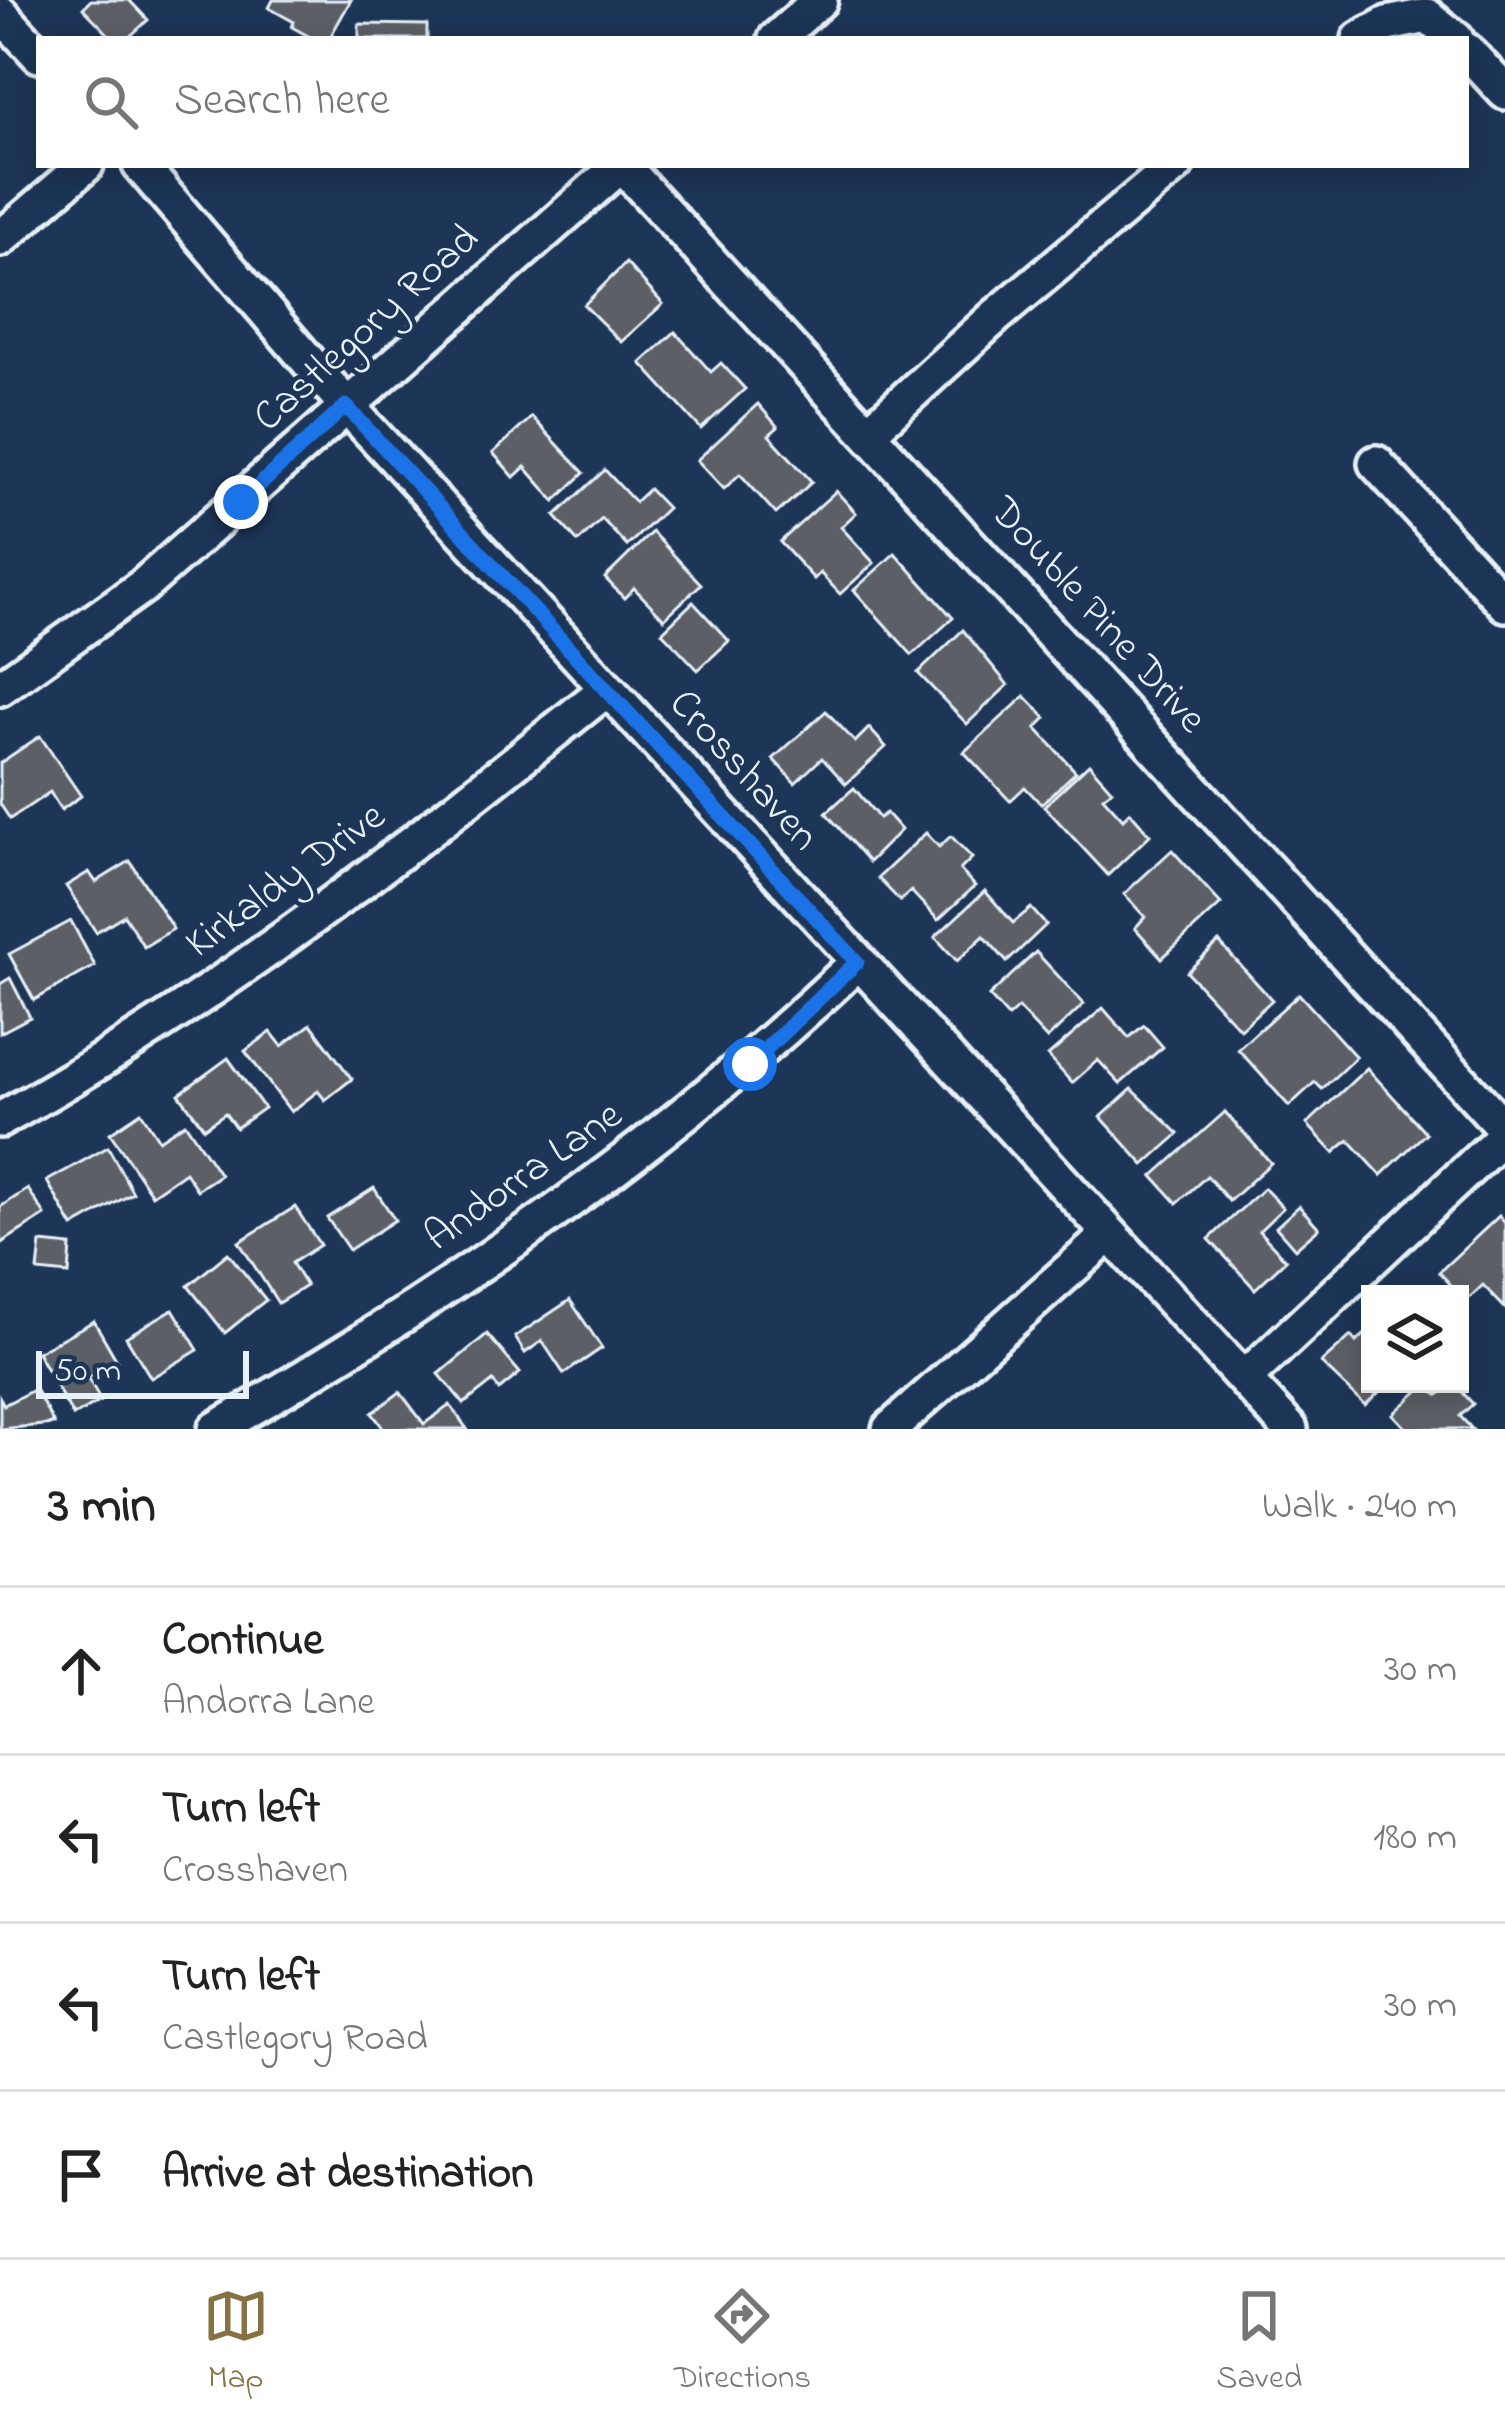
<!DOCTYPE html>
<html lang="en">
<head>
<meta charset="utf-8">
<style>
	:root { --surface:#fff; --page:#f6f6f6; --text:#222; --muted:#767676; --line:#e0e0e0; --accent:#857141 }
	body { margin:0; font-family:"Indie Flower",sans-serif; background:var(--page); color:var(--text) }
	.controls { position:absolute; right:36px; bottom:36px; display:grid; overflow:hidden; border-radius:0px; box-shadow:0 6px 30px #0003 }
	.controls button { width:108px; height:108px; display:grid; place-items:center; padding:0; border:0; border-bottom:3px solid var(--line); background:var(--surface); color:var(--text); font:60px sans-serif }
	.scale { position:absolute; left:36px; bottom:30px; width:213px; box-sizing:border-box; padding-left:12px; border:6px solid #e8f1f8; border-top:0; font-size:33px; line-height:42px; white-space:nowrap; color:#e8f1f8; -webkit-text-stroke:9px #1d3557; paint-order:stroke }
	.stop { position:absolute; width:36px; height:36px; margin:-27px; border:9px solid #1a73e8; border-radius:50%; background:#fff }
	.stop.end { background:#1a73e8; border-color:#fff; box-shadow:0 3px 12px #0008 }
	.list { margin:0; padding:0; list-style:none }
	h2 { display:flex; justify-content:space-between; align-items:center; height:156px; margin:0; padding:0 48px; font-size:51px }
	h2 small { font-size:39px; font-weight:400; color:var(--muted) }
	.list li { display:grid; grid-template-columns:78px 1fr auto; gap:36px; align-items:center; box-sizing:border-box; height:168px; padding:0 48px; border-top:3px solid var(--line) }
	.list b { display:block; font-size:45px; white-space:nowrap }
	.list p { margin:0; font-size:39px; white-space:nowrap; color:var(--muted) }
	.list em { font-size:39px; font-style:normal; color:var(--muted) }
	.icon { flex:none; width:66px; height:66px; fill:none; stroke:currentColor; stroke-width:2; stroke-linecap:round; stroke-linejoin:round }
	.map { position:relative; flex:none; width:1505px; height:1429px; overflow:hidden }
	.search { position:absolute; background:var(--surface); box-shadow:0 6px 30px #0003; left:36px; right:36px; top:36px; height:132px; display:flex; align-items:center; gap:30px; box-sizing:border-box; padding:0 42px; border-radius:0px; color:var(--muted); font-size:45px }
	.sheet { height:828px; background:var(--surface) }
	nav { display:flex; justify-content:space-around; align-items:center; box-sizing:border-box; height:168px; border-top:3px solid var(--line); background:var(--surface); font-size:33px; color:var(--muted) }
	nav a { display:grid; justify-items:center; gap:6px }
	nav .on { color:var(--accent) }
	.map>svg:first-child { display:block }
</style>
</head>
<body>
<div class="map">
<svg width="1505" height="1429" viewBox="0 0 1505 1429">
	<rect width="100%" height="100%" fill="#1d3557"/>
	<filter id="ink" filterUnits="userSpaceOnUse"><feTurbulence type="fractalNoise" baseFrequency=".00833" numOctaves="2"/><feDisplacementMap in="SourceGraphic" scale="24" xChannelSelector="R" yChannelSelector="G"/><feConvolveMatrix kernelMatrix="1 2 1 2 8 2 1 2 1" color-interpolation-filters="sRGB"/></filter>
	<g filter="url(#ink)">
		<g fill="#5b6066" stroke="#e8f1f8" stroke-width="3">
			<path d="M 91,0 L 129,0 L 148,20 L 127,39 L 113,39 L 83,8 Z"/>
			<path d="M 273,0 L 351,0 L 329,39 L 314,39 L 292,27 L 294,22 L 269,8 Z"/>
			<path d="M 359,24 L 427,25 L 427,39 L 359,39 Z"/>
			<path d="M 626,263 L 663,304 L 621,342 L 584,305 Z"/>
			<path d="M 675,332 L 711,372 L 721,363 L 745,389 L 701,429 L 641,363 Z"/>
			<path d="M 758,404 L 778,427 L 769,435 L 812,482 L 776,514 L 740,474 L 724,489 L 697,460 Z"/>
			<path d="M 532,417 L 584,473 L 555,501 L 525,467 L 514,477 L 493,453 Z"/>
			<path d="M 605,470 L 635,502 L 649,489 L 667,508 L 627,546 L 602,519 L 578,542 L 555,516 Z"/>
			<path d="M 836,491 L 856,513 L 841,527 L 874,563 L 840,594 L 820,573 L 814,579 L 780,542 Z"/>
			<path d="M 652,532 L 701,584 L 664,619 L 634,588 L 624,598 L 605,578 Z"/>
			<path d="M 895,553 L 953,618 L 912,655 L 854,590 Z"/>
			<path d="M 693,602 L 729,641 L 698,670 L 662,632 Z"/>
			<path d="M 963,630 L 1008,685 L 967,724 L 918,673 Z"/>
			<path d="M 1025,696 L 1046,718 L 1036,728 L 1076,772 L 1041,804 L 1025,787 L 1010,801 L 964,752 Z"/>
			<path d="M 826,711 L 855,742 L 869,728 L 886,747 L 846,784 L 822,758 L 795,783 L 773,759 Z"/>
			<path d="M 40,736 L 81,796 L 61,810 L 50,792 L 10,819 L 0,804 L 0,763 Z"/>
			<path d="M 1089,764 L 1112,790 L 1103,797 L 1123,819 L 1130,812 L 1150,835 L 1108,875 L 1044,806 Z"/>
			<path d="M 854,788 L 879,818 L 886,813 L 901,830 L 869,862 L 826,813 Z"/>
			<path d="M 926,833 L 939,847 L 951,836 L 972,858 L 960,870 L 975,886 L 938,920 L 911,891 L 900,901 L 878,878 Z"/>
			<path d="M 1172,850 L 1221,904 L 1162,958 L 1135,928 L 1145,917 L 1124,894 Z"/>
			<path d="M 130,861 L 173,929 L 144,947 L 124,915 L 96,932 L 66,886 L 89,872 L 96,882 Z"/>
			<path d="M 985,891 L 1013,923 L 1031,908 L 1046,925 L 1007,962 L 984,936 L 957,961 L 935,937 Z"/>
			<path d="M 71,921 L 95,966 L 34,1000 L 9,954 Z"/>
			<path d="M 1219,942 L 1272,1000 L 1240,1029 L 1187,972 Z"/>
			<path d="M 1036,952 L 1084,1004 L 1047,1039 L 1018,1008 L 1008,1017 L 989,996 Z"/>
			<path d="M 10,978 L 30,1017 L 0,1033 L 0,984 Z"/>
			<path d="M 1299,994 L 1356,1057 L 1322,1089 L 1315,1082 L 1289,1106 L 1238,1049 Z"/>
			<path d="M 1103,1008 L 1129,1038 L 1144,1025 L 1163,1047 L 1120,1084 L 1098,1060 L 1072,1083 L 1048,1056 Z"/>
			<path d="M 311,1024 L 352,1079 L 325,1100 L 318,1091 L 291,1112 L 245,1051 L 271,1032 L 282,1046 Z"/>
			<path d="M 228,1058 L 264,1108 L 236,1128 L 225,1113 L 204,1128 L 179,1094 Z"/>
			<path d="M 1367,1068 L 1426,1133 L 1381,1175 L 1349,1140 L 1334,1153 L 1307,1124 Z"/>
			<path d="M 1132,1089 L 1179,1134 L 1144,1165 L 1101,1117 Z"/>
			<path d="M 141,1112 L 159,1140 L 185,1123 L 220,1175 L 197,1190 L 185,1172 L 152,1195 L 110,1133 Z"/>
			<path d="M 1225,1112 L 1271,1163 L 1229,1201 L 1207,1176 L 1177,1203 L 1153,1176 Z"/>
			<path d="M 108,1147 L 133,1193 L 73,1227 L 47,1181 Z"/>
			<path d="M 374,1188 L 395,1220 L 349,1250 L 327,1218 Z"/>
			<path d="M 1264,1188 L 1283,1208 L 1259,1231 L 1286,1260 L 1255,1289 L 1209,1239 Z"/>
			<path d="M 28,1189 L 45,1215 L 0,1244 L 0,1207 Z"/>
			<path d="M 1299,1206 L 1319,1228 L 1295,1249 L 1276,1227 Z"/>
			<path d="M 295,1207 L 320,1245 L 292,1263 L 306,1286 L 278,1303 L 239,1242 Z"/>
			<path d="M 1499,1216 L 1505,1223 L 1505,1308 L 1483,1285 L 1466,1301 L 1439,1272 Z"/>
			<path d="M 41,1243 L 71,1246 L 69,1274 L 38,1271 Z"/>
			<path d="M 228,1253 L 266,1300 L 225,1333 L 188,1286 Z"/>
			<path d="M 570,1300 L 602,1348 L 564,1374 L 542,1341 L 525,1353 L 515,1337 Z"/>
			<path d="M 173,1309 L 198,1350 L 151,1378 L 126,1337 Z"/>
			<path d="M 94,1321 L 117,1361 L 88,1378 L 101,1401 L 73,1416 L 37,1352 Z"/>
			<path d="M 1370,1330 L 1370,1384 L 1388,1384 L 1365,1405 L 1321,1363 L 1351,1336 L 1356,1342 Z"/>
			<path d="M 487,1334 L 520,1373 L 499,1390 L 493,1381 L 464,1404 L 439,1374 Z"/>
			<path d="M 1426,1384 L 1438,1395 L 1455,1384 L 1473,1404 L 1460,1416 L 1472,1429 L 1407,1429 L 1393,1414 Z"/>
			<path d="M 35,1389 L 54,1424 L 0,1429 L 0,1398 L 4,1405 Z"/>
			<path d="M 400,1392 L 424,1424 L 450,1405 L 467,1429 L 384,1429 L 372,1413 Z"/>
		</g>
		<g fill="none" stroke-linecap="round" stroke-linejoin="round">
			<defs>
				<g id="street">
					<path d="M 0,13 L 39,55"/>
					<path d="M 776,39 L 820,0"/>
					<path d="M 1360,39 L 1387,24 L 1427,16 L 1456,39"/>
					<path d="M 1466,50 L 1505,92"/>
					<path d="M 140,165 L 346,405 L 1290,1429"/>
					<path d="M 622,165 L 1505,1129"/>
					<path d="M 0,239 L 86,165"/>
					<path d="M 868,433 L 996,316 L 1176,165"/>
					<path d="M 1376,463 L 1505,604"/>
					<path d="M 0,688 L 143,586 L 621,165"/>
					<path d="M 0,1120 C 219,999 412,845 607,689"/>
					<path d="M 1244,1379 L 1505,1135"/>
					<path d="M 216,1429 C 447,1296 664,1146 857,963"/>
					<path d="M 890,1429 L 1110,1234"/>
				</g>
			</defs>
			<use href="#street" stroke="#e8f1f8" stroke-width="42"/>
			<use href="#street" stroke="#1d3557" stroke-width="33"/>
		</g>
	</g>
	<g fill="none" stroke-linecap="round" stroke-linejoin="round" filter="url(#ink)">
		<path stroke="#1a73e8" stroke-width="15" d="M 241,502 L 346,406 L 857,962 L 750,1064"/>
	</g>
	<g text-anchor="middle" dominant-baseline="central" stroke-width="9" stroke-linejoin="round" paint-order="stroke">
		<g font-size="42" fill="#e8f1f8" stroke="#1d3557">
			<text transform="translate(367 329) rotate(-42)">Castlegory Road</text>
			<text transform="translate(1097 616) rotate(48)">Double Pine Drive</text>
			<text transform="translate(743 771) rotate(48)">Crosshaven</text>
			<text transform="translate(286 881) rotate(-36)">Kirkaldy Drive</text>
			<text transform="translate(524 1177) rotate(-35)">Andorra Lane</text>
		</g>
	</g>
</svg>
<div class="controls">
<button><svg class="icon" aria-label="layers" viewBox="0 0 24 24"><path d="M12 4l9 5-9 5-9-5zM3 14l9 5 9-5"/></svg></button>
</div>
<div class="scale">50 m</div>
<div class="stop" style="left:750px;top:1064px"></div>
<div class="stop end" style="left:241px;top:502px"></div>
<div class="search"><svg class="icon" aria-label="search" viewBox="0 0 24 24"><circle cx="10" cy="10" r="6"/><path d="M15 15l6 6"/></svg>Search here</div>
</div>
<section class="sheet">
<h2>3 min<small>Walk · 240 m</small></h2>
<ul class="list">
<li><svg class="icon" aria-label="ahead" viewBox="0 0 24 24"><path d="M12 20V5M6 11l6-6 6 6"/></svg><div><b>Continue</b><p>Andorra Lane</p></div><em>30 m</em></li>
<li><svg class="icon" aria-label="left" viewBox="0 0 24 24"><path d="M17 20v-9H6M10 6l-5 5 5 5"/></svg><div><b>Turn left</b><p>Crosshaven</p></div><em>180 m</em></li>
<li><svg class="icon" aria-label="left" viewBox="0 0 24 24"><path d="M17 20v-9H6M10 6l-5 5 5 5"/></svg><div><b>Turn left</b><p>Castlegory Road</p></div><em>30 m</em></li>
<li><svg class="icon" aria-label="arrive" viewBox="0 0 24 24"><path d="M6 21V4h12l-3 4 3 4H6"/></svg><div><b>Arrive at destination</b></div></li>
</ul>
</section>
<nav>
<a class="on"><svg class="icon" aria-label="map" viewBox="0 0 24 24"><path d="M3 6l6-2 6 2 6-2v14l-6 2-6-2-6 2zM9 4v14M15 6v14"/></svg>Map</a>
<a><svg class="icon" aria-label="directions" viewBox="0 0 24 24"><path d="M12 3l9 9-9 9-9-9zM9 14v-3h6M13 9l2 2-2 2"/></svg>Directions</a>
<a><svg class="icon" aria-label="saved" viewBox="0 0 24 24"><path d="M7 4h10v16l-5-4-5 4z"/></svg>Saved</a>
</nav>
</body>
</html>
